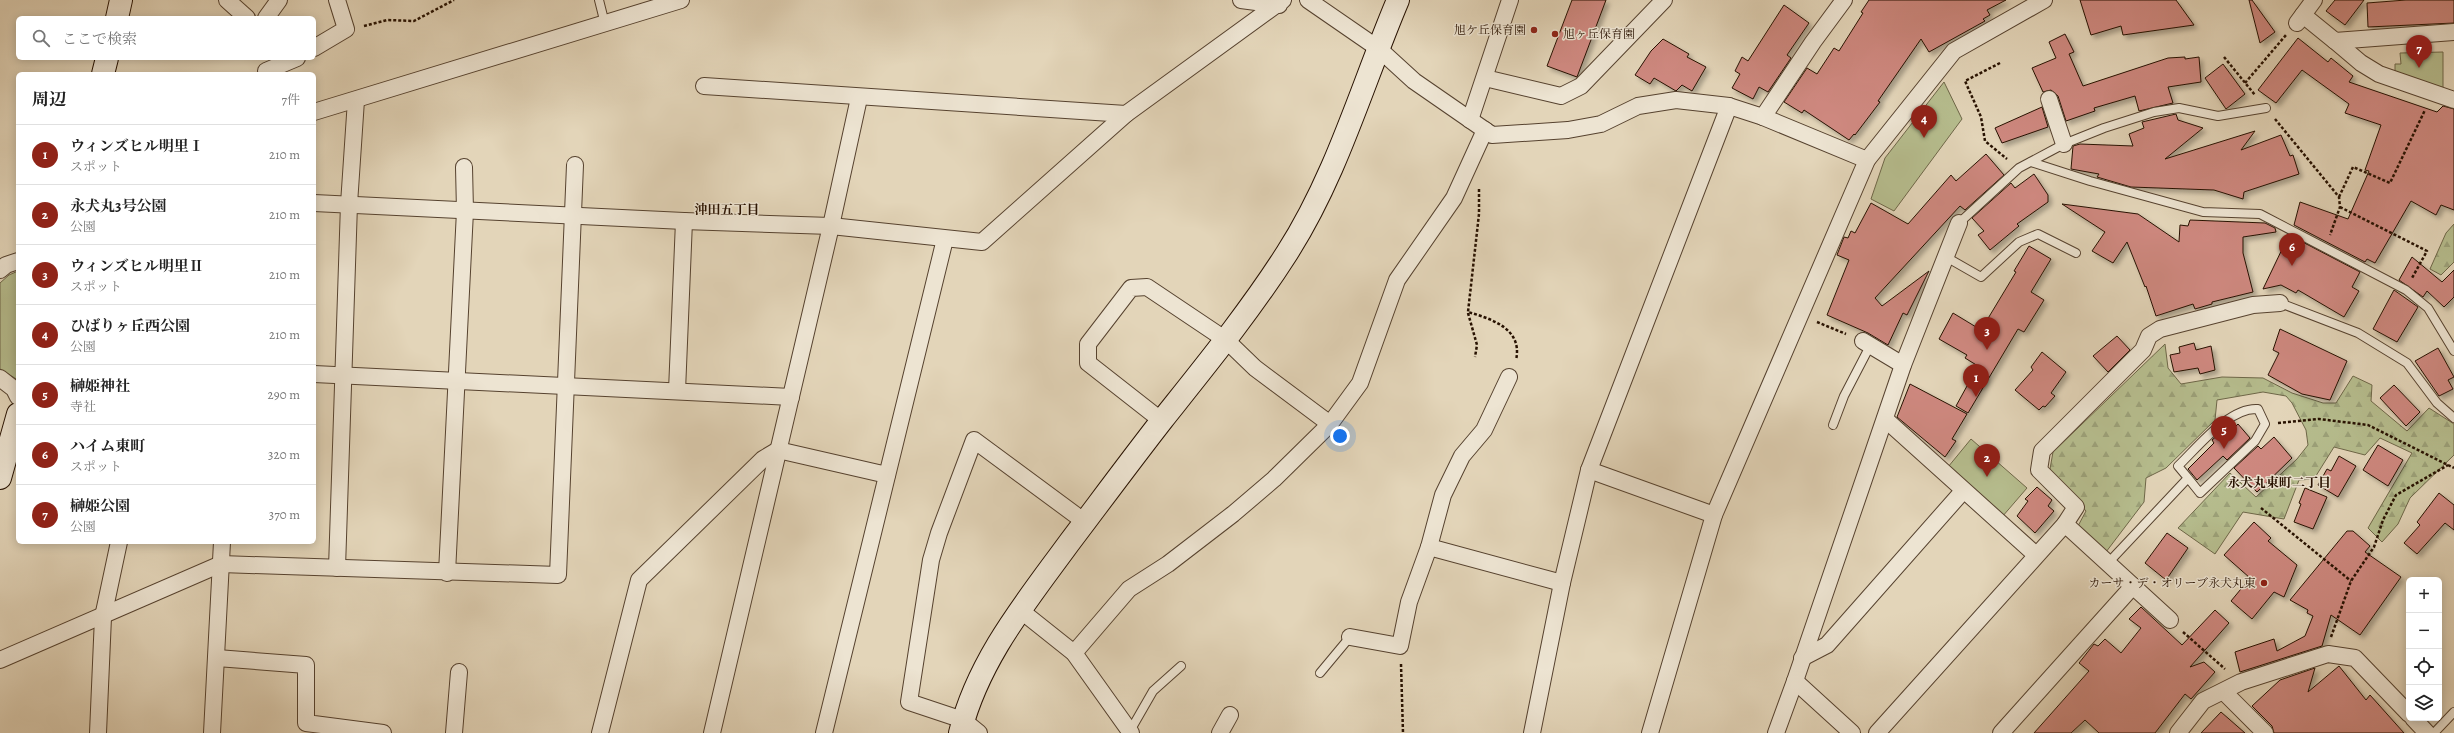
<!DOCTYPE html>
<html lang="ja">
<head>
<meta charset="utf-8">
<style>
	:root { --surface:#fff; --page:#f2f2f2; --text:#222; --muted:#767676; --line:#e0e0e0; --accent:#8f2418 }
	body { margin:0; font-family:Alegreya,"Noto Serif JP",serif; background:var(--page); color:var(--text) }
	.controls { position:absolute; right:12px; bottom:12px; display:grid; overflow:hidden; border-radius:6px; box-shadow:0 2px 10px #0003 }
	.controls button { width:36px; height:36px; display:grid; place-items:center; padding:0; border:0; border-bottom:1px solid var(--line); background:var(--surface); color:var(--text); font:20px sans-serif }
	.you { position:absolute; left:1340px; top:436px; width:14px; height:14px; margin:-10px; border:3px solid #fff; border-radius:50%; background:#1a73e8; box-shadow:0 0 0 6px #1a73e833 }
	.badge { display:grid; place-items:center; width:26px; height:26px; border-radius:50%; background:var(--accent); color:#fff; font-size:13px; font-weight:700 }
	.pin { position:absolute; translate:-50% -33px; filter:drop-shadow(0 1px 2px #0008) }
	.pin::after { content:''; position:absolute; top:21px; width:14px; height:12px; background:inherit; clip-path:polygon(0 0,100% 0,50% 100%) }
	.list { margin:0; padding:0; list-style:none }
	h2 { display:flex; justify-content:space-between; align-items:center; height:52px; margin:0; padding:0 16px; font-size:17px }
	h2 small { font-size:13px; font-weight:400; color:var(--muted) }
	.list li { display:grid; grid-template-columns:26px 1fr auto; gap:12px; align-items:center; box-sizing:border-box; height:60px; padding:0 16px; border-top:1px solid var(--line) }
	.list b { display:block; font-size:15px; white-space:nowrap }
	.list p { margin:0; font-size:13px; white-space:nowrap; color:var(--muted) }
	.list em { font-size:13px; font-style:normal; color:var(--muted) }
	.icon { flex:none; width:22px; height:22px; fill:none; stroke:currentColor; stroke-width:2; stroke-linecap:round; stroke-linejoin:round }
	.map { position:relative; flex:none; width:2454px; height:733px; overflow:hidden }
	.search { position:absolute; background:var(--surface); box-shadow:0 2px 10px #0003; left:16px; top:16px; width:300px; height:44px; display:flex; align-items:center; gap:10px; box-sizing:border-box; padding:0 14px; border-radius:6px; color:var(--muted); font-size:15px }
	.panel { position:absolute; background:var(--surface); box-shadow:0 2px 10px #0003; left:16px; top:72px; width:300px; height:472px; border-radius:6px }
	.map>svg:first-child { display:block }
</style>
</head>
<body>
<div class="map">
<svg width="2454" height="733" viewBox="0 0 2454 733">
	<defs>
		<pattern id="forest-firs" width="22" height="20" patternUnits="userSpaceOnUse"><rect width="22" height="20" fill="#b6bd8e"/><path d="M5 1l3.5 6h-7zM16 11l3.5 6h-7z" fill="#9ca179"/></pattern>
		<filter id="shadow"><feDropShadow dx="3.5" dy="3.5" stdDeviation="2" flood-color="#0004"/></filter>
	</defs>
	<rect width="100%" height="100%" fill="#e3d5b9"/>
	<filter id="stains"><feTurbulence type="fractalNoise" baseFrequency=".005" numOctaves="4"/><feColorMatrix values="0 0 0 0 .2 0 0 0 0 .09 0 0 0 0 .02 0 0 0 .5 -.17"/></filter>
	<radialGradient id="worn" r=".72"><stop offset=".6" stop-color="#630" stop-opacity="0"/><stop offset="1" stop-color="#630" stop-opacity=".3"/></radialGradient>
	<g fill="#b6bd8e" stroke="#6e6748">
		<path d="M 2443,52 L 2443,88 L 2395,73 L 2395,64 L 2401,64 L 2400,53 Z"/>
		<path d="M 1944,82 L 1962,119 L 1894,211 L 1871,199 L 1885,158 Z"/>
		<path d="M 18,271 L 18,380 L 0,369 L 0,283 L 9,275 Z"/>
		<path d="M 1971,439 L 2027,488 L 2002,517 L 1948,467 Z"/>
	</g>
	<g fill="url(#forest-firs)" stroke="#6e6748">
		<path d="M 2454,224 L 2454,262 L 2441,275 L 2430,269 L 2446,233 Z"/>
		<path d="M 2165,344 L 2168,368 L 2181,384 L 2222,377 L 2263,378 L 2292,393 L 2323,403 L 2336,403 L 2353,376 L 2372,385 L 2371,401 L 2407,431 L 2429,408 L 2454,424 L 2454,455 L 2410,498 L 2398,524 L 2382,542 L 2368,528 L 2412,453 L 2380,438 L 2365,455 L 2334,447 L 2314,479 L 2299,480 L 2284,519 L 2243,512 L 2215,554 L 2178,528 L 2230,473 L 2256,497 L 2297,459 L 2308,445 L 2306,430 L 2292,403 L 2286,396 L 2263,392 L 2217,400 L 2215,420 L 2166,468 L 2146,478 L 2144,502 L 2106,552 L 2078,526 L 2086,511 L 2050,469 L 2053,452 Z"/>
	</g>
	<g fill="#ce887f" stroke="#271101" filter="url(#shadow)">
		<path d="M 1572,0 L 1606,0 L 1577,77 L 1547,66 Z"/>
		<path d="M 1869,0 L 2006,0 L 1987,10 L 1990,15 L 1983,19 L 1985,21 L 1929,52 L 1921,39 L 1878,101 L 1880,102 L 1855,135 L 1854,134 L 1849,140 L 1804,110 L 1802,113 L 1784,102 L 1807,68 L 1817,74 L 1834,48 L 1839,51 L 1863,13 L 1861,12 Z"/>
		<path d="M 2080,0 L 2176,0 L 2194,25 L 2123,35 L 2121,26 L 2091,35 Z"/>
		<path d="M 2249,0 L 2252,0 L 2275,32 L 2260,43 Z"/>
		<path d="M 2335,0 L 2364,0 L 2345,25 L 2326,11 Z"/>
		<path d="M 2406,0 L 2454,0 L 2454,23 L 2368,27 L 2367,3 Z"/>
		<path d="M 1784,5 L 1809,23 L 1787,55 L 1791,58 L 1768,92 L 1759,87 L 1753,99 L 1732,88 L 1740,74 L 1735,71 L 1742,57 L 1748,61 Z"/>
		<path d="M 2065,34 L 2074,52 L 2069,54 L 2083,86 L 2168,58 L 2185,57 L 2185,59 L 2199,57 L 2201,82 L 2168,87 L 2173,103 L 2139,111 L 2135,96 L 2094,108 L 2095,111 L 2066,121 L 2058,96 L 2051,90 L 2043,92 L 2032,68 L 2056,58 L 2049,42 Z"/>
		<path d="M 2298,38 L 2328,62 L 2331,58 L 2353,76 L 2349,82 L 2437,112 L 2443,106 L 2454,109 L 2454,210 L 2441,205 L 2436,215 L 2411,201 L 2375,263 L 2367,259 L 2365,262 L 2294,225 L 2300,202 L 2348,219 L 2369,171 L 2365,170 L 2381,125 L 2345,113 L 2349,104 L 2302,70 L 2276,103 L 2258,90 Z"/>
		<path d="M 1663,39 L 1689,54 L 1687,57 L 1706,67 L 1692,91 L 1682,85 L 1676,91 L 1654,78 L 1650,84 L 1635,75 L 1651,51 Z"/>
		<path d="M 2223,64 L 2245,94 L 2226,109 L 2205,78 Z"/>
		<path d="M 2042,107 L 2048,127 L 2002,143 L 1995,128 Z"/>
		<path d="M 2176,114 L 2178,120 L 2203,128 L 2165,159 L 2255,131 L 2241,150 L 2281,135 L 2290,156 L 2293,155 L 2299,174 L 2244,192 L 2243,199 L 2214,190 L 2131,187 L 2097,177 L 2099,174 L 2071,169 L 2073,146 L 2080,144 L 2133,146 L 2129,134 L 2144,128 L 2142,122 Z"/>
		<path d="M 1986,154 L 2004,175 L 1965,210 L 1960,206 L 1875,298 L 1882,306 L 1929,271 L 1907,315 L 1903,313 L 1888,345 L 1868,333 L 1827,315 L 1849,260 L 1837,255 L 1844,237 L 1848,238 L 1851,231 L 1855,233 L 1871,203 L 1908,224 L 1951,175 L 1956,181 Z"/>
		<path d="M 2034,174 L 2048,195 L 2048,202 L 2017,224 L 2019,226 L 1990,250 L 1978,235 L 1984,231 L 1972,218 L 2011,183 L 2015,188 Z"/>
		<path d="M 2062,204 L 2138,214 L 2179,242 L 2180,225 L 2188,226 L 2190,220 L 2265,223 L 2275,228 L 2276,232 L 2243,237 L 2243,253 L 2253,292 L 2212,302 L 2212,304 L 2195,309 L 2193,304 L 2156,316 L 2146,286 L 2145,287 L 2127,242 L 2113,263 L 2092,251 L 2105,232 Z"/>
		<path d="M 2291,236 L 2360,272 L 2352,287 L 2359,291 L 2344,317 L 2298,290 L 2296,293 L 2281,285 L 2263,289 L 2286,241 L 2290,241 Z"/>
		<path d="M 2029,246 L 2051,259 L 2031,292 L 2044,300 L 2024,332 L 2018,329 L 1968,413 L 1956,406 L 1978,366 L 1965,358 L 1967,355 L 1939,339 L 1953,313 L 1981,330 L 2016,272 L 2014,271 Z"/>
		<path d="M 2412,257 L 2442,282 L 2454,270 L 2454,297 L 2444,307 L 2427,291 L 2423,297 L 2399,280 Z"/>
		<path d="M 2394,290 L 2418,307 L 2397,342 L 2373,329 Z"/>
		<path d="M 2280,329 L 2347,361 L 2330,400 L 2302,394 L 2268,375 L 2279,353 L 2273,350 Z"/>
		<path d="M 2117,336 L 2130,350 L 2108,372 L 2093,356 Z"/>
		<path d="M 2194,343 L 2196,350 L 2211,346 L 2215,370 L 2200,374 L 2198,368 L 2174,372 L 2170,355 L 2180,353 L 2179,347 Z"/>
		<path d="M 2438,348 L 2454,377 L 2448,380 L 2453,389 L 2439,396 L 2415,361 Z"/>
		<path d="M 2042,352 L 2066,372 L 2051,393 L 2055,396 L 2045,407 L 2043,406 L 2039,410 L 2015,390 L 2033,370 L 2031,367 Z"/>
		<path d="M 1910,384 L 1967,414 L 1952,439 L 1956,441 L 1945,457 L 1897,417 Z"/>
		<path d="M 2394,385 L 2420,412 L 2406,426 L 2380,398 Z"/>
		<path d="M 2231,424 L 2234,428 L 2238,424 L 2250,438 L 2227,460 L 2223,456 L 2197,480 L 2188,469 L 2214,443 L 2212,440 Z"/>
		<path d="M 2274,437 L 2292,458 L 2257,492 L 2234,468 L 2258,446 L 2261,449 Z"/>
		<path d="M 2378,445 L 2403,460 L 2388,486 L 2363,470 Z"/>
		<path d="M 2339,456 L 2356,466 L 2338,497 L 2318,485 L 2327,469 L 2331,471 Z"/>
		<path d="M 2037,487 L 2052,500 L 2048,506 L 2054,511 L 2035,533 L 2017,516 L 2028,501 L 2025,499 Z"/>
		<path d="M 2305,488 L 2327,497 L 2313,529 L 2294,522 L 2301,504 L 2299,503 Z"/>
		<path d="M 2439,493 L 2454,505 L 2454,530 L 2445,523 L 2417,554 L 2404,543 L 2420,525 L 2417,522 Z"/>
		<path d="M 2254,522 L 2271,538 L 2268,541 L 2297,565 L 2284,597 L 2274,592 L 2252,619 L 2231,601 L 2250,578 L 2224,555 Z"/>
		<path d="M 2347,531 L 2353,531 L 2370,546 L 2365,552 L 2401,577 L 2360,635 L 2331,615 L 2322,646 L 2240,672 L 2235,652 L 2274,639 L 2277,651 L 2305,636 L 2313,616 L 2307,613 L 2308,610 L 2290,600 Z"/>
		<path d="M 2167,533 L 2188,548 L 2166,580 L 2145,563 Z"/>
		<path d="M 2141,607 L 2182,645 L 2215,610 L 2229,623 L 2190,667 L 2204,662 L 2215,672 L 2191,699 L 2185,694 L 2155,733 L 2099,733 L 2085,720 L 2071,733 L 2034,733 L 2089,671 L 2079,663 L 2094,644 L 2098,646 L 2105,639 L 2121,653 L 2141,628 L 2129,619 Z"/>
		<path d="M 2339,666 L 2366,700 L 2370,695 L 2404,733 L 2274,733 L 2272,726 L 2252,706 L 2280,680 L 2315,668 L 2308,692 Z"/>
		<path d="M 2221,712 L 2245,733 L 2201,733 Z"/>
	</g>
	<g fill="none" stroke-linecap="round" stroke-linejoin="round">
		<defs>
			<g id="lane">
				<path d="M 599,0 L 605,24"/>
				<path d="M 2031,162 L 2090,181 L 2203,212 L 2260,214 L 2406,290 L 2428,308 L 2454,351"/>
				<path d="M 1959,223 L 2019,168 L 2064,144 L 2104,128 L 2154,112 L 2179,108 L 2218,116 L 2266,108"/>
				<path d="M 1946,257 L 1981,277 L 2019,242 L 2038,234 L 2076,253"/>
				<path d="M 2280,303 L 2358,333 L 2407,363 L 2437,403 L 2454,418"/>
				<path d="M 1833,425 L 1844,396 L 1870,346"/>
				<path d="M 2109,562 L 2188,478 L 2178,466 C 2198,447 2229,407 2258,409 L 2265,424 L 2255,441 L 2200,493 L 2188,478"/>
				<path d="M 1320,673 L 1350,637"/>
				<path d="M 1130,731 L 1153,691 L 1181,666"/>
				<path d="M 2434,733 L 2454,712"/>
			</g>
			<g id="street">
				<path d="M 227,0 L 247,18"/>
				<path d="M 1241,0 L 1279,5"/>
				<path d="M 1308,0 L 1379,49 L 1414,81 L 1492,135 L 1568,130 L 1601,124 L 1638,106 L 1676,100 L 1729,106 L 1763,117 L 1867,160"/>
				<path d="M 2303,15 L 2335,41 L 2454,32"/>
				<path d="M 266,18 L 279,0"/>
				<path d="M 2297,23 L 2314,0"/>
				<path d="M 2335,41 L 2361,63 L 2379,74 L 2454,100"/>
				<path d="M 314,48 L 346,29 L 337,0"/>
				<path d="M 266,71 L 297,58"/>
				<path d="M 1485,78 L 1561,96 L 1581,86 L 1664,0"/>
				<path d="M 704,86 L 1126,114"/>
				<path d="M 2049,99 L 2064,144"/>
				<path d="M 314,112 L 681,0"/>
				<path d="M 1763,117 L 1813,42 L 1844,0"/>
				<path d="M 1470,120 L 1510,0"/>
				<path d="M 314,203 L 684,221 L 831,226 L 982,242 L 1126,114 L 1283,0"/>
				<path d="M 0,270 L 6,265 L 18,261"/>
				<path d="M 1863,341 L 1903,365"/>
				<path d="M 314,374 L 791,397"/>
				<path d="M 0,378 L 14,389 L 18,397"/>
				<path d="M 677,391 L 684,221"/>
				<path d="M 1885,419 L 2036,555"/>
				<path d="M 1162,421 L 1088,363 L 1088,344 L 1131,288 L 1147,287 L 1226,340 L 1255,368 L 1330,424"/>
				<path d="M 1589,470 L 1714,515"/>
				<path d="M 2065,524 L 2076,507 L 2039,470 L 2042,451 L 2143,350 L 2149,336 L 2160,329 L 2253,305 L 2280,303"/>
				<path d="M 1429,547 L 1443,495 L 1462,456 L 1484,430 L 1509,377"/>
				<path d="M 337,568 L 349,204 L 356,100"/>
				<path d="M 447,573 L 465,211 L 464,167"/>
				<path d="M 1020,610 L 1074,653 L 1131,733"/>
				<path d="M 1350,637 L 1400,646 L 1409,602 L 1429,547 L 1562,583"/>
				<path d="M 1074,653 L 1129,589 L 1168,564 L 1233,514 L 1274,479 L 1330,424 L 1360,383 L 1397,280 L 1454,198 L 1485,130"/>
				<path d="M 217,658 L 306,665 L 306,723 L 383,733"/>
				<path d="M 1802,658 L 1827,645 L 1963,491"/>
				<path d="M 0,660 L 221,564 L 558,575 L 575,165"/>
				<path d="M 1795,681 L 1852,733"/>
				<path d="M 2224,692 L 2265,733"/>
				<path d="M 2413,718 L 2427,733"/>
				<path d="M 98,733 L 103,617 L 119,542"/>
				<path d="M 212,733 L 222,542"/>
				<path d="M 454,733 L 459,672"/>
				<path d="M 600,733 L 639,580 L 763,459 L 778,450 L 887,475"/>
				<path d="M 712,733 L 831,226 L 859,98"/>
				<path d="M 824,733 L 945,239"/>
				<path d="M 979,733 L 963,720 L 909,702 L 931,560 L 939,533 L 974,440 L 1085,522"/>
				<path d="M 1220,733 L 1230,715"/>
				<path d="M 1532,733 L 1562,583 L 1589,470 L 1729,106"/>
				<path d="M 1650,733 L 1714,515 L 1867,160 L 1954,51 L 2044,0"/>
				<path d="M 1776,733 L 1795,681 L 1903,365 L 1959,223"/>
				<path d="M 1877,733 L 2065,524 L 2170,620"/>
				<path d="M 2001,733 L 2133,586"/>
				<path d="M 2178,733 L 2203,701 L 2241,682 L 2328,654 L 2355,658 L 2409,714"/>
			</g>
			<g id="secondary">
				<path d="M 117,18 L 121,0"/>
				<path d="M 103,74 L 107,58"/>
				<path d="M 0,478 L 18,414"/>
				<path d="M 960,733 C 978,660 1026,602 1069,543 C 1100,502 1131,460 1163,419 C 1206,365 1250,311 1287,253 C 1337,175 1362,85 1398,0"/>
			</g>
		</defs>
		<use href="#lane" stroke="#56422f" stroke-width="10"/>
		<use href="#street" stroke="#56422f" stroke-width="18"/>
		<use href="#secondary" stroke="#271101" stroke-width="24"/>
		<g stroke="#271101" stroke-width="2.5" stroke-dasharray="3 2" stroke-linecap="butt">
			<path d="M 364,26 L 387,20 L 414,21 L 454,0"/>
			<path d="M 2224,57 L 2255,95"/>
			<path d="M 2000,63 L 1965,81 L 1981,117 L 1985,141 L 2007,159"/>
			<path d="M 2245,83 L 2286,35"/>
			<path d="M 2275,119 L 2339,197 L 2340,207 L 2330,235"/>
			<path d="M 1479,189 L 1479,214 L 1468,312 C 1492,319 1523,329 1516,360"/>
			<path d="M 2339,197 L 2353,167 L 2390,183 L 2425,110"/>
			<path d="M 2340,207 L 2427,251 L 2412,278"/>
			<path d="M 1468,313 L 1477,345 L 1475,357"/>
			<path d="M 1817,322 L 1846,334"/>
			<path d="M 2278,423 L 2319,419 L 2368,425 L 2454,468"/>
			<path d="M 2261,508 L 2351,581"/>
			<path d="M 2183,632 L 2225,669"/>
			<path d="M 2331,637 L 2351,581 L 2374,547 L 2383,520 L 2396,495 L 2448,465"/>
			<path d="M 1401,664 L 1403,733"/>
		</g>
		<use href="#lane" stroke="#ede4d2" stroke-width="8"/>
		<use href="#street" stroke="#ede4d2" stroke-width="16"/>
		<use href="#secondary" stroke="#ede4d2" stroke-width="22"/>
	</g>
	<g fill="#8f2418" stroke="#ede4d2" stroke-width="1.5">
		<circle cx="1534" cy="30" r="4"/>
		<circle cx="1555" cy="34" r="4"/>
		<circle cx="2264" cy="583" r="4"/>
	</g>
	<g text-anchor="middle" dominant-baseline="central" stroke-width="3" stroke-linejoin="round" paint-order="stroke">
		<g font-size="12" fill="#271101" stroke="#ede4d2" text-anchor="end">
			<text x="1526" y="30">旭ケ丘保育園</text>
			<text x="1563" y="34" text-anchor="start">旭ヶ丘保育園</text>
			<text x="2256" y="583">カーサ・デ・オリーブ永犬丸東</text>
		</g>
		<g font-size="13" font-weight="bold" fill="#271101" stroke="#ede4d2">
			<text x="727" y="209">沖田五丁目</text>
			<text x="2279" y="482">永犬丸東町二丁目</text>
		</g>
	</g>
	<rect width="100%" height="100%" filter="url(#stains)"/>
	<rect width="100%" height="100%" fill="url(#worn)"/>
</svg>
<div class="controls">
<button>+</button>
<button>−</button>
<button><svg class="icon" aria-label="locate" viewBox="0 0 24 24"><circle cx="12" cy="12" r="6"/><path d="M12 2v4M12 18v4M2 12h4M18 12h4"/></svg></button>
<button><svg class="icon" aria-label="layers" viewBox="0 0 24 24"><path d="M12 4l9 5-9 5-9-5zM3 14l9 5 9-5"/></svg></button>
</div>
<div class="you"></div>
<div class="pin badge" style="left:1976px;top:397px">1</div>
<div class="pin badge" style="left:1987px;top:477px">2</div>
<div class="pin badge" style="left:1987px;top:350px">3</div>
<div class="pin badge" style="left:1924px;top:138px">4</div>
<div class="pin badge" style="left:2224px;top:449px">5</div>
<div class="pin badge" style="left:2292px;top:266px">6</div>
<div class="pin badge" style="left:2419px;top:68px">7</div>
<div class="search"><svg class="icon" aria-label="search" viewBox="0 0 24 24"><circle cx="10" cy="10" r="6"/><path d="M15 15l6 6"/></svg>ここで検索</div>
<section class="panel">
<h2>周辺<small>7件</small></h2>
<ul class="list">
<li><span class="badge">1</span><div><b>ウィンズヒル明里Ⅰ</b><p>スポット</p></div><em>210 m</em></li>
<li><span class="badge">2</span><div><b>永犬丸3号公園</b><p>公園</p></div><em>210 m</em></li>
<li><span class="badge">3</span><div><b>ウィンズヒル明里Ⅱ</b><p>スポット</p></div><em>210 m</em></li>
<li><span class="badge">4</span><div><b>ひばりヶ丘西公園</b><p>公園</p></div><em>210 m</em></li>
<li><span class="badge">5</span><div><b>榊姫神社</b><p>寺社</p></div><em>290 m</em></li>
<li><span class="badge">6</span><div><b>ハイム東町</b><p>スポット</p></div><em>320 m</em></li>
<li><span class="badge">7</span><div><b>榊姫公園</b><p>公園</p></div><em>370 m</em></li>
</ul>
</section>
</div>
</body>
</html>
